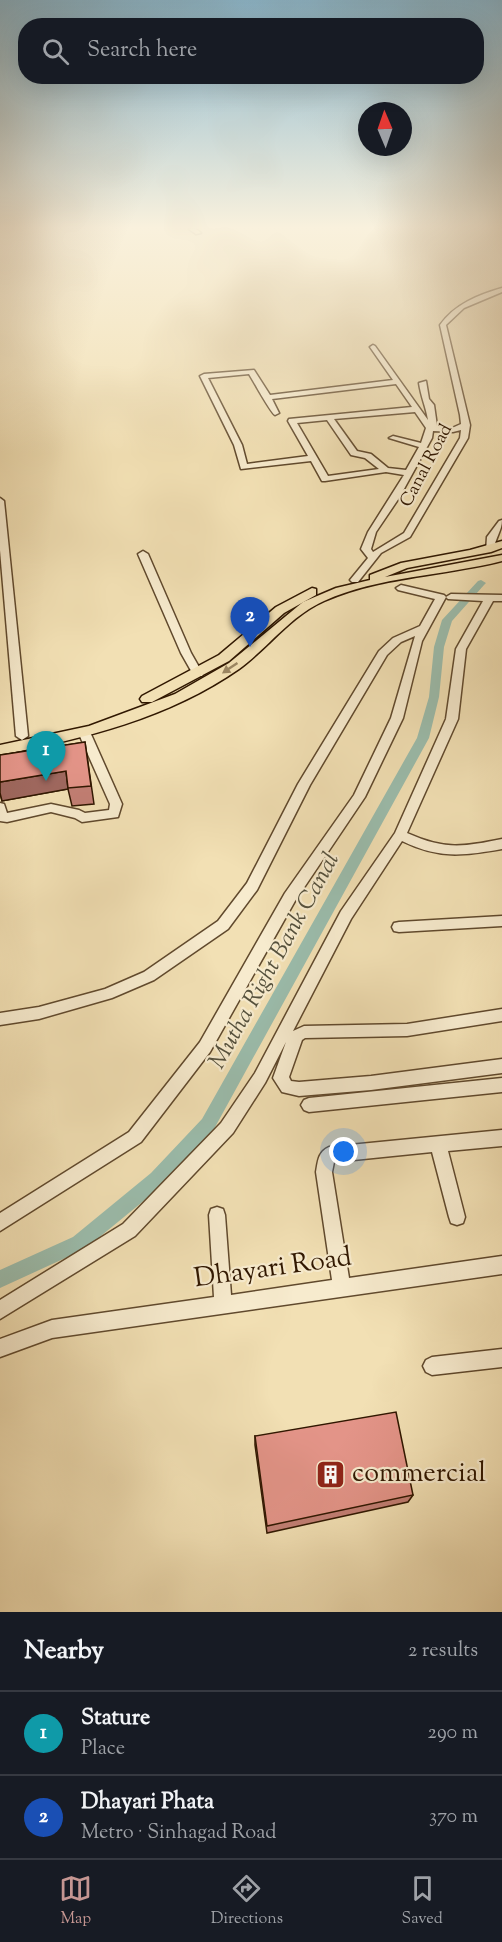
<!DOCTYPE html>
<html lang="en">
<head>
<meta charset="utf-8">
<style>
	:root { --surface:#171b24; --page:#20242c; --text:#f1f3f6; --muted:#9ea1a6; --line:#363941; --accent:#c59692 }
	body { margin:0; font-family:"Sorts Mill Goudy",serif; background:var(--page); color:var(--text) }
	.compass { position:absolute; left:358px; top:102px; width:54px; height:54px; border-radius:50%; background:var(--surface); box-shadow:0 6px 24px #0002; rotate:358deg }
	.you { position:absolute; left:344px; top:1152px; width:21px; height:21px; margin:-15px; border:4px solid #fff; border-radius:50%; background:#1a73e8; box-shadow:0 0 0 9px #1a73e833 }
	.badge { display:grid; place-items:center; width:39px; height:39px; border-radius:50%; background:var(--accent); color:#fff; font-size:20px; font-weight:700 }
	.pin { position:absolute; translate:-50% -50px; filter:drop-shadow(0 2px 3px #0008) }
	.pin::after { content:''; position:absolute; top:32px; width:21px; height:18px; background:inherit; clip-path:polygon(0 0,100% 0,50% 100%) }
	.list { margin:0; padding:0; list-style:none }
	h2 { display:flex; justify-content:space-between; align-items:center; height:78px; margin:0; padding:0 24px; font-size:26px }
	h2 small { font-size:20px; font-weight:400; color:var(--muted) }
	.list li { display:grid; grid-template-columns:39px 1fr auto; gap:18px; align-items:center; box-sizing:border-box; height:84px; padding:0 24px; border-top:2px solid var(--line) }
	.list b { display:block; font-size:22px; white-space:nowrap }
	.list p { margin:0; font-size:20px; white-space:nowrap; color:var(--muted) }
	.list em { font-size:20px; font-style:normal; color:var(--muted) }
	.icon { flex:none; width:33px; height:33px; fill:none; stroke:currentColor; stroke-width:2; stroke-linecap:round; stroke-linejoin:round }
	.map { position:relative; flex:none; width:502px; height:1612px; overflow:hidden }
	.search { position:absolute; background:var(--surface); box-shadow:0 6px 24px #0002; left:18px; right:18px; top:18px; height:66px; display:flex; align-items:center; gap:15px; box-sizing:border-box; padding:0 21px; border-radius:24px; color:var(--muted); font-size:22px }
	.sheet { height:246px; background:var(--surface) }
	nav { display:flex; justify-content:space-around; align-items:center; box-sizing:border-box; height:84px; border-top:2px solid var(--line); background:var(--surface); font-size:16px; color:var(--muted) }
	nav a { display:grid; justify-items:center; gap:3px }
	nav .on { color:var(--accent) }
	.map>svg:first-child { display:block }
</style>
</head>
<body>
<div class="map">
<svg width="502" height="1612" viewBox="0 0 502 1612">
	<rect width="100%" height="100%" fill="#f2e0b4"/>
	<filter id="stains"><feTurbulence type="fractalNoise" baseFrequency=".00333" numOctaves="4"/><feColorMatrix values="0 0 0 0 .2 0 0 0 0 .09 0 0 0 0 .02 0 0 0 .5 -.17"/></filter>
	<radialGradient id="worn" r=".72"><stop offset=".6" stop-color="#630" stop-opacity="0"/><stop offset="1" stop-color="#630" stop-opacity=".3"/></radialGradient>
	<g fill="none" stroke-linecap="round" stroke-linejoin="round">
		<path fill="#9bbdad" fill-rule="evenodd" d="M 481,580 L 486,583 L 484,585 L 452,621 L 444,647 L 439,697 L 429,738 L 214,1129 L 163,1185 L 85,1249 L 0,1288 L 0,1270 L 73,1237 L 151,1173 L 202,1119 L 417,738 L 429,697 L 434,647 L 442,620 L 478,581 Z"/>
		<defs>
			<g id="minor">
				<path d="M 189,229 L 196,229 L 201,233 L 196,234 Z"/>
				<path d="M 502,288 L 502,292 L 464,308 L 446,325 L 470,425 L 468,438 L 410,537 L 381,553 L 358,582 L 352,582 L 350,580 L 368,558 L 361,549 L 368,532 L 404,475 L 386,472 L 325,481 L 322,481 L 311,461 L 241,469 L 234,445 L 200,376 L 204,374 L 254,370 L 270,395 L 393,380 L 370,347 L 373,345 L 375,346 L 428,420 C 426,407 421,397 419,383 L 426,381 L 429,399 L 434,405 L 437,426 L 452,428 L 461,424 L 460,415 L 440,325 C 455,304 478,295 502,288 ZM 249,374 C 254,382 271,413 275,415 L 279,413 L 272,399 L 396,384 L 412,407 L 289,419 L 288,421 L 308,456 L 247,464 L 242,445 L 208,378 ZM 415,412 L 426,428 L 421,443 L 393,436 L 389,438 L 419,447 L 406,470 L 388,468 L 371,454 L 357,451 L 334,419 ZM 327,420 L 351,455 L 365,458 L 379,469 L 328,476 L 297,423 ZM 461,430 L 460,438 L 404,533 L 373,552 L 371,549 L 376,532 L 399,498 L 432,438 L 433,431 L 453,432 Z"/>
				<path d="M 0,498 L 4,501 L 28,736 L 22,740 L 16,736 L 0,550 Z"/>
				<path d="M 502,520 C 502,531 495,538 494,549 L 489,552 L 486,551 L 487,537 L 499,521 Z"/>
				<path d="M 143,551 L 148,554 L 191,653 L 203,674 L 202,676 L 194,676 L 181,653 L 138,554 Z"/>
				<path d="M 401,585 L 444,595 L 446,597 L 422,641 L 403,718 L 365,797 L 295,901 L 210,1052 L 141,1142 L 0,1231 L 0,1213 L 129,1132 L 200,1042 L 285,893 L 354,795 L 391,718 L 415,636 L 401,642 L 387,655 L 310,785 L 257,890 L 228,929 L 154,980 L 112,998 L 39,1019 L 0,1025 L 0,1013 L 39,1007 L 105,989 L 144,972 L 218,921 L 247,883 L 298,784 L 379,651 L 393,638 L 420,626 L 435,599 L 398,590 L 396,588 Z"/>
				<path d="M 451,594 L 502,595 L 502,601 L 493,601 L 466,649 L 458,719 L 407,833 C 445,850 463,847 502,839 L 502,849 C 463,856 439,859 402,841 L 351,919 L 293,1031 L 304,1026 L 407,1024 L 502,1009 L 502,1021 L 407,1036 L 305,1038 L 302,1040 L 289,1077 L 291,1081 L 299,1082 L 371,1076 L 502,1059 L 502,1073 L 371,1090 L 299,1096 L 282,1092 L 273,1078 L 286,1042 L 265,1083 L 233,1133 L 135,1236 L 0,1319 L 0,1300 L 123,1224 L 221,1123 L 255,1073 L 341,911 L 395,833 L 446,719 L 456,649 L 483,601 L 448,599 L 446,597 Z"/>
				<path d="M 84,728 L 90,732 L 122,804 L 118,817 L 82,822 L 75,818 L 51,812 L 7,822 L 0,821 L 0,803 L 4,804 L 7,813 L 51,804 L 79,810 L 85,813 L 109,810 L 110,804 L 78,732 Z"/>
				<path d="M 502,916 L 502,926 L 399,932 L 394,931 L 392,927 L 394,923 L 399,922 Z"/>
				<path d="M 502,1078 L 502,1092 L 309,1112 L 304,1110 L 301,1105 L 304,1100 L 309,1098 Z"/>
				<path d="M 502,1130 L 502,1146 L 448,1151 L 465,1217 L 463,1223 L 457,1225 L 451,1223 L 449,1217 L 432,1152 L 334,1162 L 332,1172 L 349,1278 L 502,1256 L 502,1274 L 52,1338 L 0,1357 L 0,1339 L 52,1320 L 214,1297 L 209,1215 L 211,1209 L 217,1207 L 223,1209 L 225,1215 L 231,1295 L 332,1280 L 316,1172 C 318,1161 318,1152 329,1147 Z"/>
				<path d="M 502,1349 L 502,1367 L 432,1375 L 426,1372 L 423,1366 L 426,1360 L 432,1357 Z"/>
			</g>
			<g id="major">
				<path d="M 502,541 L 502,548 L 491,552 L 407,568 L 385,577 L 502,555 L 502,561 C 444,576 379,576 324,601 C 290,616 268,648 239,669 C 169,718 83,739 0,755 L 0,745 L 89,726 L 175,694 L 229,663 L 303,602 L 336,588 L 370,580 L 370,575 L 401,563 L 470,550 Z"/>
				<path d="M 312,588 L 316,589 L 316,595 L 284,613 L 229,661 L 152,702 L 142,702 L 140,699 L 142,696 L 219,655 L 276,607 Z"/>
			</g>
		</defs>
		<use href="#minor" stroke="#60492d" stroke-width="3"/>
		<use href="#major" stroke="#301700" stroke-width="3"/>
		<use href="#minor" fill="#f7ebce" fill-rule="evenodd"/>
		<use href="#major" fill="#f2e0b4" fill-rule="evenodd"/>
	</g>
	<g fill="#c37f75" stroke="#301700" stroke-width="1.5">
		<path d="M 85,742 L 94,804 L 72,806 L 68,789 L 2,801 L 0,793 L 0,755 Z"/>
		<path d="M 255,1436 L 413,1495 L 408,1502 L 267,1533 L 255,1445 Z"/>
	</g>
	<path fill="#9f685f" stroke="#301700" stroke-width="1.5" d="M 66,771 L 68,789 L 2,801 L 0,793 L 0,782 Z"/>
	<g fill="#e39488" stroke="#301700" stroke-width="1.5">
		<path d="M 85,742 L 91,786 L 68,788 L 66,771 L 0,782 L 0,755 Z"/>
		<path d="M 396,1412 L 413,1495 L 267,1526 L 255,1436 Z"/>
	</g>
	<defs><path id="oneway-solid" d="M-6-.8H1V-3.2L6.5 0L1 3.2V.8H-6Z" transform="scale(1.5)"/></defs>
	<use fill="#9b8663" href="#oneway-solid" transform="translate(230 668) rotate(146)"/>
	<linearGradient id="sky" x2="0" y2="1"><stop stop-color="#89b8d0"/><stop offset="0.5" stop-color="#f9f1dd"/><stop offset="1" stop-color="#f9f1dd" stop-opacity="0"/></linearGradient>
	<rect width="502" height="455" fill="url(#sky)"/>
	<defs>
		<symbol id="building-square" viewBox="-11 -11 22 22"><rect x="-9" y="-9" width="18" height="18" rx="4" fill="#8f2418" stroke="#f7ebce"/><path d="M-4-6H4V6H1V3H-1V6H-4ZM-2.5-4.3h1.7v1.8h-1.7ZM.8-4.3h1.7v1.8H.8ZM-2.5-1h1.7V.8h-1.7ZM.8-1h1.7V.8H.8Z" fill="#fff"/></symbol>
	</defs>
	<g fill-rule="evenodd">
		<use href="#building-square" x="314" y="1458" width="33" height="33"/>
	</g>
	<g text-anchor="middle" dominant-baseline="central" stroke-width="4.5" stroke-linejoin="round" paint-order="stroke">
		<g font-size="18" fill="#301700" stroke="#f7ebce">
			<text transform="translate(427 466) rotate(-62)">Canal Road</text>
		</g>
		<g font-size="24" font-style="italic" fill="#55513d" stroke="#f7ebce">
			<text transform="translate(275 961) rotate(-61)">Mutha Right Bank Canal</text>
		</g>
		<g font-size="27" fill="#301700" stroke="#f7ebce">
			<text transform="translate(273 1269) rotate(-8)">Dhayari Road</text>
		</g>
		<g font-size="27" fill="#301700" stroke="#f7ebce" text-anchor="start">
			<text x="352" y="1474">commercial</text>
		</g>
	</g>
	<rect width="100%" height="100%" filter="url(#stains)"/>
	<rect width="100%" height="100%" fill="url(#worn)"/>
</svg>
<svg class="compass" viewBox="-18 -18 36 36"><path d="M0-13l5 13h-10z" fill="#e53935"/><path d="M0 13l5-13h-10z" fill="#9ea1a6"/></svg>
<div class="you"></div>
<div class="pin badge" style="left:46px;top:781px;background:#0f9aa8">1</div>
<div class="pin badge" style="left:250px;top:647px;background:#1a4fb4">2</div>
<div class="search"><svg class="icon" aria-label="search" viewBox="0 0 24 24"><circle cx="10" cy="10" r="6"/><path d="M15 15l6 6"/></svg>Search here</div>
</div>
<section class="sheet">
<h2>Nearby<small>2 results</small></h2>
<ul class="list">
<li><span class="badge" style="background:#0f9aa8">1</span><div><b>Stature</b><p>Place</p></div><em>290 m</em></li>
<li><span class="badge" style="background:#1a4fb4">2</span><div><b>Dhayari Phata</b><p>Metro · Sinhagad Road</p></div><em>370 m</em></li>
</ul>
</section>
<nav>
<a class="on"><svg class="icon" aria-label="map" viewBox="0 0 24 24"><path d="M3 6l6-2 6 2 6-2v14l-6 2-6-2-6 2zM9 4v14M15 6v14"/></svg>Map</a>
<a><svg class="icon" aria-label="directions" viewBox="0 0 24 24"><path d="M12 3l9 9-9 9-9-9zM9 14v-3h6M13 9l2 2-2 2"/></svg>Directions</a>
<a><svg class="icon" aria-label="saved" viewBox="0 0 24 24"><path d="M7 4h10v16l-5-4-5 4z"/></svg>Saved</a>
</nav>
</body>
</html>
